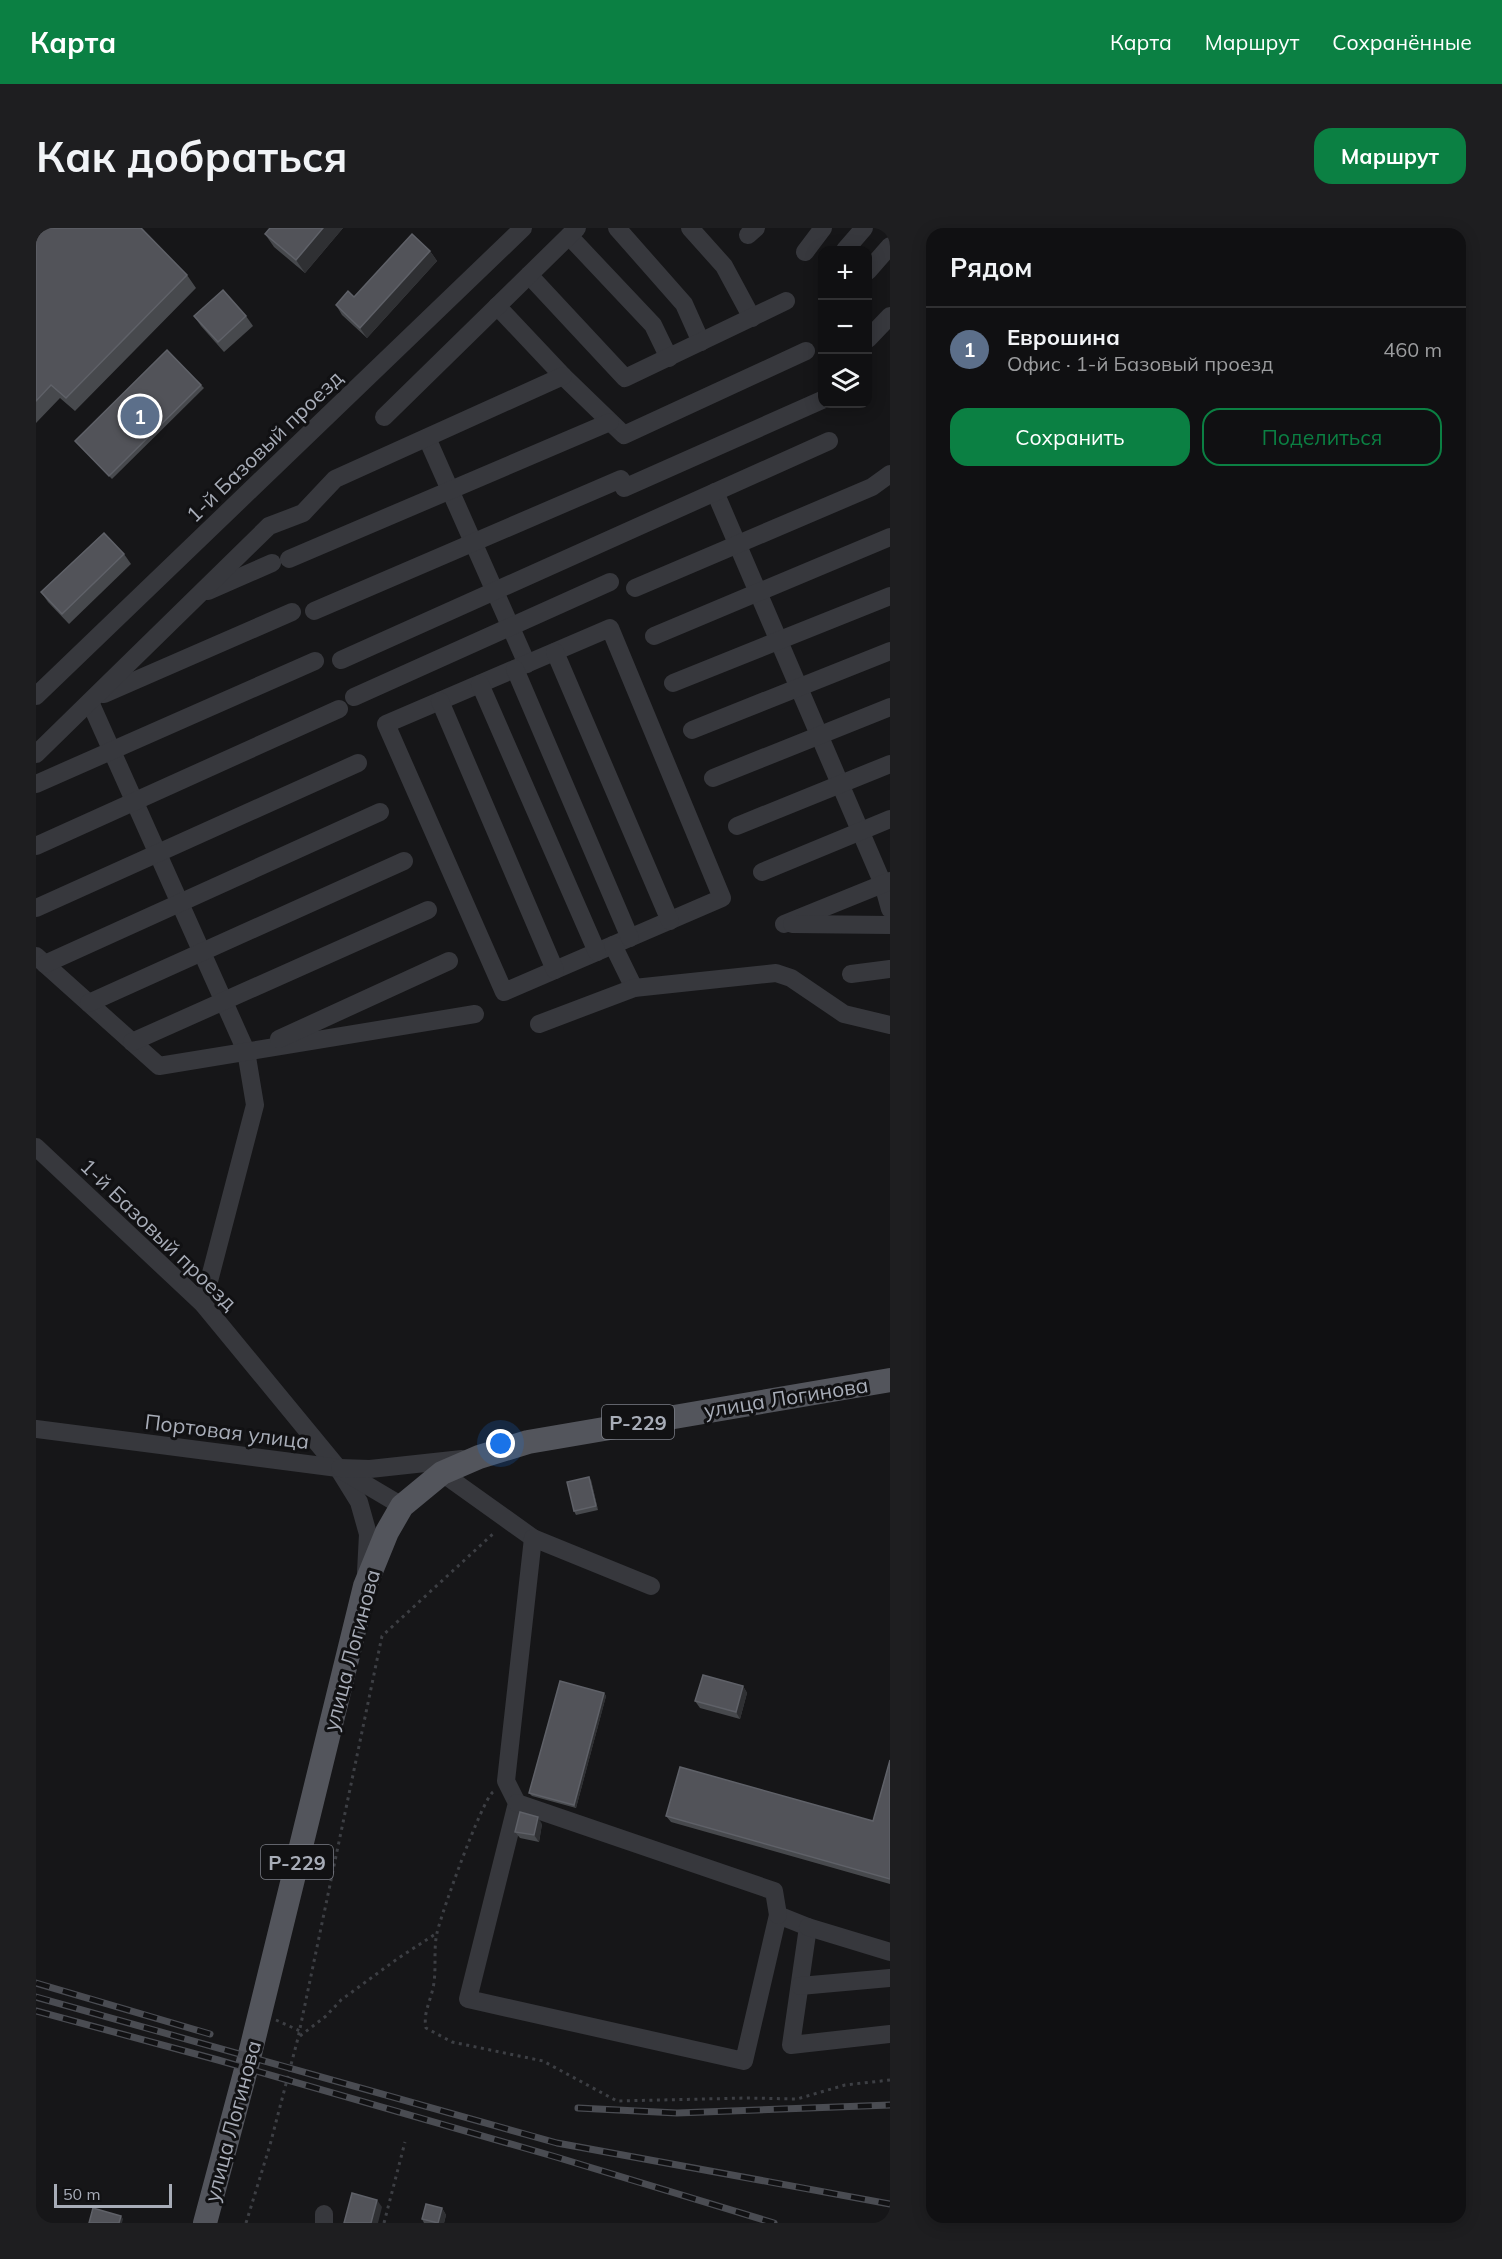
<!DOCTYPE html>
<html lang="ru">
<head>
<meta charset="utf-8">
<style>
	:root { --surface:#101012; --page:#1e1e20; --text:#f1f3f6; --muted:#9c9d9f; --line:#303032; --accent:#0b8043 }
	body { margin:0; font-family:Mulish,sans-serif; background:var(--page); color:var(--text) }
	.controls { position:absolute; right:18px; top:18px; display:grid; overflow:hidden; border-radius:12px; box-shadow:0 3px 15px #0003 }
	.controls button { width:54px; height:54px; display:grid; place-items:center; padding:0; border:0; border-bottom:2px solid var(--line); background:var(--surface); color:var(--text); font:30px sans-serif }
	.scale { position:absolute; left:18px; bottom:15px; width:118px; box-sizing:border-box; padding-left:6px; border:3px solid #a8adb8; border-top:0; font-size:16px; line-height:21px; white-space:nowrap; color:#a8adb8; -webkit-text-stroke:4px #111113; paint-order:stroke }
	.you { position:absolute; left:465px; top:1216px; width:21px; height:21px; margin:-15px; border:4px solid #fff; border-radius:50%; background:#1a73e8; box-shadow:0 0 0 9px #1a73e833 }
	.badge { display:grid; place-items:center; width:39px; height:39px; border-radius:50%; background:var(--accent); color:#fff; font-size:20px; font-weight:700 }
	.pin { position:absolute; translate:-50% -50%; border:3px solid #fff; box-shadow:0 2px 6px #0006 }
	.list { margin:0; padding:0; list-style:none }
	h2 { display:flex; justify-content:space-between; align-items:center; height:78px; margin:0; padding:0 24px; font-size:26px }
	h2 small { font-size:20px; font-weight:400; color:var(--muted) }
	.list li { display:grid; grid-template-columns:39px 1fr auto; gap:18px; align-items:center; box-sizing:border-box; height:84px; padding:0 24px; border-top:2px solid var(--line) }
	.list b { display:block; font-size:22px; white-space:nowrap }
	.list p { margin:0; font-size:20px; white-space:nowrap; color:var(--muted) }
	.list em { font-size:20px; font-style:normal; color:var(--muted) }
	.actions { display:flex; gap:12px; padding:18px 24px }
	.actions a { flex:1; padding:14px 0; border:2px solid var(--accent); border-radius:18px; text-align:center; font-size:21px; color:var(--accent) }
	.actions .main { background:var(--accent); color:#fff }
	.icon { flex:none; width:33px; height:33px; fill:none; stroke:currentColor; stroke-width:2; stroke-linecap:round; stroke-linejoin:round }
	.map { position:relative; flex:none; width:854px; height:1995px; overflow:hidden; border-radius:18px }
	header { display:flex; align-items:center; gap:36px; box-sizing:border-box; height:84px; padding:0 30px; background:var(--accent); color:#fff }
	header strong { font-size:28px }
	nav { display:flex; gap:33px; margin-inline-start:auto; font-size:21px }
	.intro { display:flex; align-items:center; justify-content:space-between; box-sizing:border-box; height:144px; padding:0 36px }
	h1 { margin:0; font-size:42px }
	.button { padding:15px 27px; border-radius:18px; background:var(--accent); color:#fff; font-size:21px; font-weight:700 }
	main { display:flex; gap:36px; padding:0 36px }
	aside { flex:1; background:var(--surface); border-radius:18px; box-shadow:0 3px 15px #0003 }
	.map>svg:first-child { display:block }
</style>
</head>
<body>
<header>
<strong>Карта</strong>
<nav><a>Карта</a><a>Маршрут</a><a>Сохранённые</a></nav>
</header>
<div class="intro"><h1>Как добраться</h1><a class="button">Маршрут</a></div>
<main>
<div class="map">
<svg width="854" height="1995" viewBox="0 0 854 1995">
	<rect width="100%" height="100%" fill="#161618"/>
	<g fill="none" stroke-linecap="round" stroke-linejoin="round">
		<g stroke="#3d3f44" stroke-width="3" stroke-dasharray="3 4.5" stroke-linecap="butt">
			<path d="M 457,1564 C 446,1572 405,1686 401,1705 C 397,1723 401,1742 397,1760 C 394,1774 387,1786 390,1800 L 416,1814 L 507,1833 L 581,1873 L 711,1870 L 761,1871 L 809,1857 L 854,1852"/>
			<path d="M 240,1792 L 264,1803"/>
			<path d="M 264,1808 L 290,1788 L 305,1772 L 361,1731 L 401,1705"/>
			<path d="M 210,1995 L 234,1917 L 262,1810 L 346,1408 L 459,1304"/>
			<path d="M 348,1995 L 369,1914"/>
		</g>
		<g stroke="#37383d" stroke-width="18">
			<path d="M 581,0 L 648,76 L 665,114"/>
			<path d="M 654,0 L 688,38 L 716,90"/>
			<path d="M 712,7 L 720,0"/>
			<path d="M 533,8 L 617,97 L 633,130"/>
			<path d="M 809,22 L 828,0"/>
			<path d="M 769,24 L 787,0"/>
			<path d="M 832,43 L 854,18"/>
			<path d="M 493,47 L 589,150 L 750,73"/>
			<path d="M 461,78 L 527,148 L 588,207 L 770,123"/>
			<path d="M 832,111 L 854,88"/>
			<path d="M 348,189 L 541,0"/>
			<path d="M 391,210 L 491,436"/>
			<path d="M 679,264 L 847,656 L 854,681"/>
			<path d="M 253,331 L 574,194"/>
			<path d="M 599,360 L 836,259 L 854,246"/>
			<path d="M 172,363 L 236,335"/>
			<path d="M 278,383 L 585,251 L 588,260 L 786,172"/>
			<path d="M 574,400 L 686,670 L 468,764 L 350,496 Z"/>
			<path d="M 618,408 L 854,309"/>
			<path d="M 519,424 L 634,693"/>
			<path d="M 305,432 L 793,213"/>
			<path d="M 479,441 L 594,710"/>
			<path d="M 637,455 L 854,368"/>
			<path d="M 444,456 L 561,724"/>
			<path d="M 68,466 L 256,384"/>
			<path d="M 0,468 L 487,0"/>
			<path d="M 318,469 L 574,354"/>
			<path d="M 404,473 L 519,742"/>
			<path d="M 54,474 L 210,823 L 219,877 L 167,1076"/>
			<path d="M 656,502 L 854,423"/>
			<path d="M 0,526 L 233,298 L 267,285 L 299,251 L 527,148"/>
			<path d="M 677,550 L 854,479"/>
			<path d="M 0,556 L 279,433"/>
			<path d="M 701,598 L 854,536"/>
			<path d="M 0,618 L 303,481"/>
			<path d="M 726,644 L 854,591"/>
			<path d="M 0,680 L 322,535"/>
			<path d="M 748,696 L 854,653"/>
			<path d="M 756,696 L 854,697"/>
			<path d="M 577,717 L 598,760"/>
			<path d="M 0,728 L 123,838 L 439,786"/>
			<path d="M 9,736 L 344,584"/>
			<path d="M 815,746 L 854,741"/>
			<path d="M 53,775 L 368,633"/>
			<path d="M 503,796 L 598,760 L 740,745 L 755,750 L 808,786 L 854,797"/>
			<path d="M 243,811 L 413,733"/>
			<path d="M 96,814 L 392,682"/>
			<path d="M 0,919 L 167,1076 L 302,1240 L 323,1274 L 332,1306 L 330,1344"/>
			<path d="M 0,1201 L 302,1240 L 366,1278"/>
			<path d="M 304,1240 L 334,1241 L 426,1231"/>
			<path d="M 406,1245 L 497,1310"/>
			<path d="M 615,1358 L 497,1310 L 470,1553 L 481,1575 L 432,1771 L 708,1833 L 742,1687 L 772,1699 L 755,1817 L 854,1806"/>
			<path d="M 481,1575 L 738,1663 L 742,1687"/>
			<path d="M 772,1699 L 854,1724"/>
			<path d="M 764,1758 L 854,1750"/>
			<path d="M 288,1995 L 288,1986"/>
		</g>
		<path stroke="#53555c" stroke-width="24" d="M 169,1995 L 212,1834 L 329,1358 L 351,1304 L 366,1278 L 406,1245 L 443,1229 L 492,1214 L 854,1152"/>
		<defs>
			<g id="rail">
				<path d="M 0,1755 L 174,1806"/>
				<path d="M 0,1769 L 521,1915 L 854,1976"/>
				<path d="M 0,1783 L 182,1832 L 520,1929 L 738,1995"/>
				<path d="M 542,1880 L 641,1885 L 854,1877"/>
			</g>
		</defs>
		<use href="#rail" stroke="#4a4c52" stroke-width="7"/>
		<use href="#rail" stroke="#111113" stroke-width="4.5" stroke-dasharray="14" stroke-linecap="butt"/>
	</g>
	<g fill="#47494d">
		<path d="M 0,0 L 151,47 L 160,60 L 39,183 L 24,170 L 0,195 Z"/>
		<path d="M 307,0 L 269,45 L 238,19 L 229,6 Z"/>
		<path d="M 394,23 L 401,33 L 331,110 L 306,87 L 300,77 L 318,69 Z"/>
		<path d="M 158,88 L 210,88 L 217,98 L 188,124 L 165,98 Z"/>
		<path d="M 165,157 L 168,160 L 76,251 L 39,213 Z"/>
		<path d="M 88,326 L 95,336 L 33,396 L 12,374 L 5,364 Z"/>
		<path d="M 555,1252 L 562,1282 L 540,1287 L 538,1283 Z"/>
		<path d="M 707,1458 L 711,1465 L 704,1491 L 664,1480 L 659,1473 Z"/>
		<path d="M 568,1465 L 570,1468 L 540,1580 L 496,1568 L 493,1565 Z"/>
		<path d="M 854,1532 L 854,1656 L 635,1594 L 630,1588 L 837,1593 Z"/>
		<path d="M 506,1596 L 503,1614 L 484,1610 L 479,1604 Z"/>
		<path d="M 406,1980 L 410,1987 L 408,1995 L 388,1995 L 386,1991 Z"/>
	</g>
	<g fill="#2f3033">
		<path d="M 287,0 L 307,0 L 269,45 L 260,32 Z"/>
		<path d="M 394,23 L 401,33 L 331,110 L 324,100 Z"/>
		<path d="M 553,1249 L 555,1252 L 562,1282 L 560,1278 Z"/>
		<path d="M 707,1458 L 711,1465 L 704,1491 L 700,1484 Z"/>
		<path d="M 568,1465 L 570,1468 L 540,1580 L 538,1577 Z"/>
		<path d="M 502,1589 L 506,1596 L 503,1614 L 498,1607 Z"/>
		<path d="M 341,1972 L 346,1979 L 342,1995 L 335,1995 Z"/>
		<path d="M 406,1980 L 410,1987 L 408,1995 L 402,1995 Z"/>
		<path d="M 85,1988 L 87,1991 L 86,1995 L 83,1995 Z"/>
	</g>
	<g fill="#525359" stroke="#5f6168" stroke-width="1.5">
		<path d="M 0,0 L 105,0 L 151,47 L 30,170 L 15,157 L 0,173 Z"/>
		<path d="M 234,0 L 287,0 L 260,32 L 229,6 Z"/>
		<path d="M 376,6 L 394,23 L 324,100 L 300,77 L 312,63 L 318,69 Z"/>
		<path d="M 187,62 L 210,88 L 182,114 L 158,88 Z"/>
		<path d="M 131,122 L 165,157 L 73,248 L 39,213 Z"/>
		<path d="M 68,305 L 88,326 L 26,386 L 5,364 Z"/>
		<path d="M 553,1249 L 560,1278 L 538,1283 L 531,1254 Z"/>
		<path d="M 667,1447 L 707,1458 L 700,1484 L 659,1473 Z"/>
		<path d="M 524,1453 L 568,1465 L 538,1577 L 493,1565 Z"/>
		<path d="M 854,1532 L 854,1651 L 630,1588 L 644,1539 L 837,1593 Z"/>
		<path d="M 484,1584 L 502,1589 L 498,1607 L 479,1604 Z"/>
		<path d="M 316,1965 L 341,1972 L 335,1995 L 308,1995 Z"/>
		<path d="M 390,1976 L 406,1980 L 402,1995 L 386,1991 Z"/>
		<path d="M 57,1980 L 85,1988 L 83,1995 L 53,1995 Z"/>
	</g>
	<g text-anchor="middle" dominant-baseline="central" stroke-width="6" stroke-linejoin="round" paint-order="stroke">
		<g fill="#111113" stroke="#7b7e86" stroke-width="1.5">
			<rect x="566" y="1177" width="72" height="34" rx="4.5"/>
			<rect x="225" y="1617" width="72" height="34" rx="4.5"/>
		</g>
		<g font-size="20" font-weight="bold" fill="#a8adb8">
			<text x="602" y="1194">Р-229</text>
			<text x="261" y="1634">Р-229</text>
		</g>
		<g font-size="21" fill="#a8adb8" stroke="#111113">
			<text transform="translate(228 218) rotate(-44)">1-й Базовый проезд</text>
			<text transform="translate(123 1006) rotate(44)">1-й Базовый проезд</text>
			<text transform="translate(750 1169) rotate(-9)">улица Логинова</text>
			<text transform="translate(191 1203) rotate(7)">Портовая улица</text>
			<text transform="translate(315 1422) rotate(-75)">улица Логинова</text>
			<text transform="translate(196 1893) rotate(-75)">улица Логинова</text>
		</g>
	</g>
</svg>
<div class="controls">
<button>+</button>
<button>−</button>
<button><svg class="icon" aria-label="layers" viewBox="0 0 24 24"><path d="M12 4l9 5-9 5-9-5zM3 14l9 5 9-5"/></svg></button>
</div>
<div class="scale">50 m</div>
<div class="you"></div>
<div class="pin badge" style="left:104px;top:188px;background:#5c6f8a">1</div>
</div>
<aside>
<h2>Рядом<small></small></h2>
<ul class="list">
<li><span class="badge" style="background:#5c6f8a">1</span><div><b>Еврошина</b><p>Офис · 1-й Базовый проезд</p></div><em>460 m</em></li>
</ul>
<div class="actions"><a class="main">Сохранить</a><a>Поделиться</a></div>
</aside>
</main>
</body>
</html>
